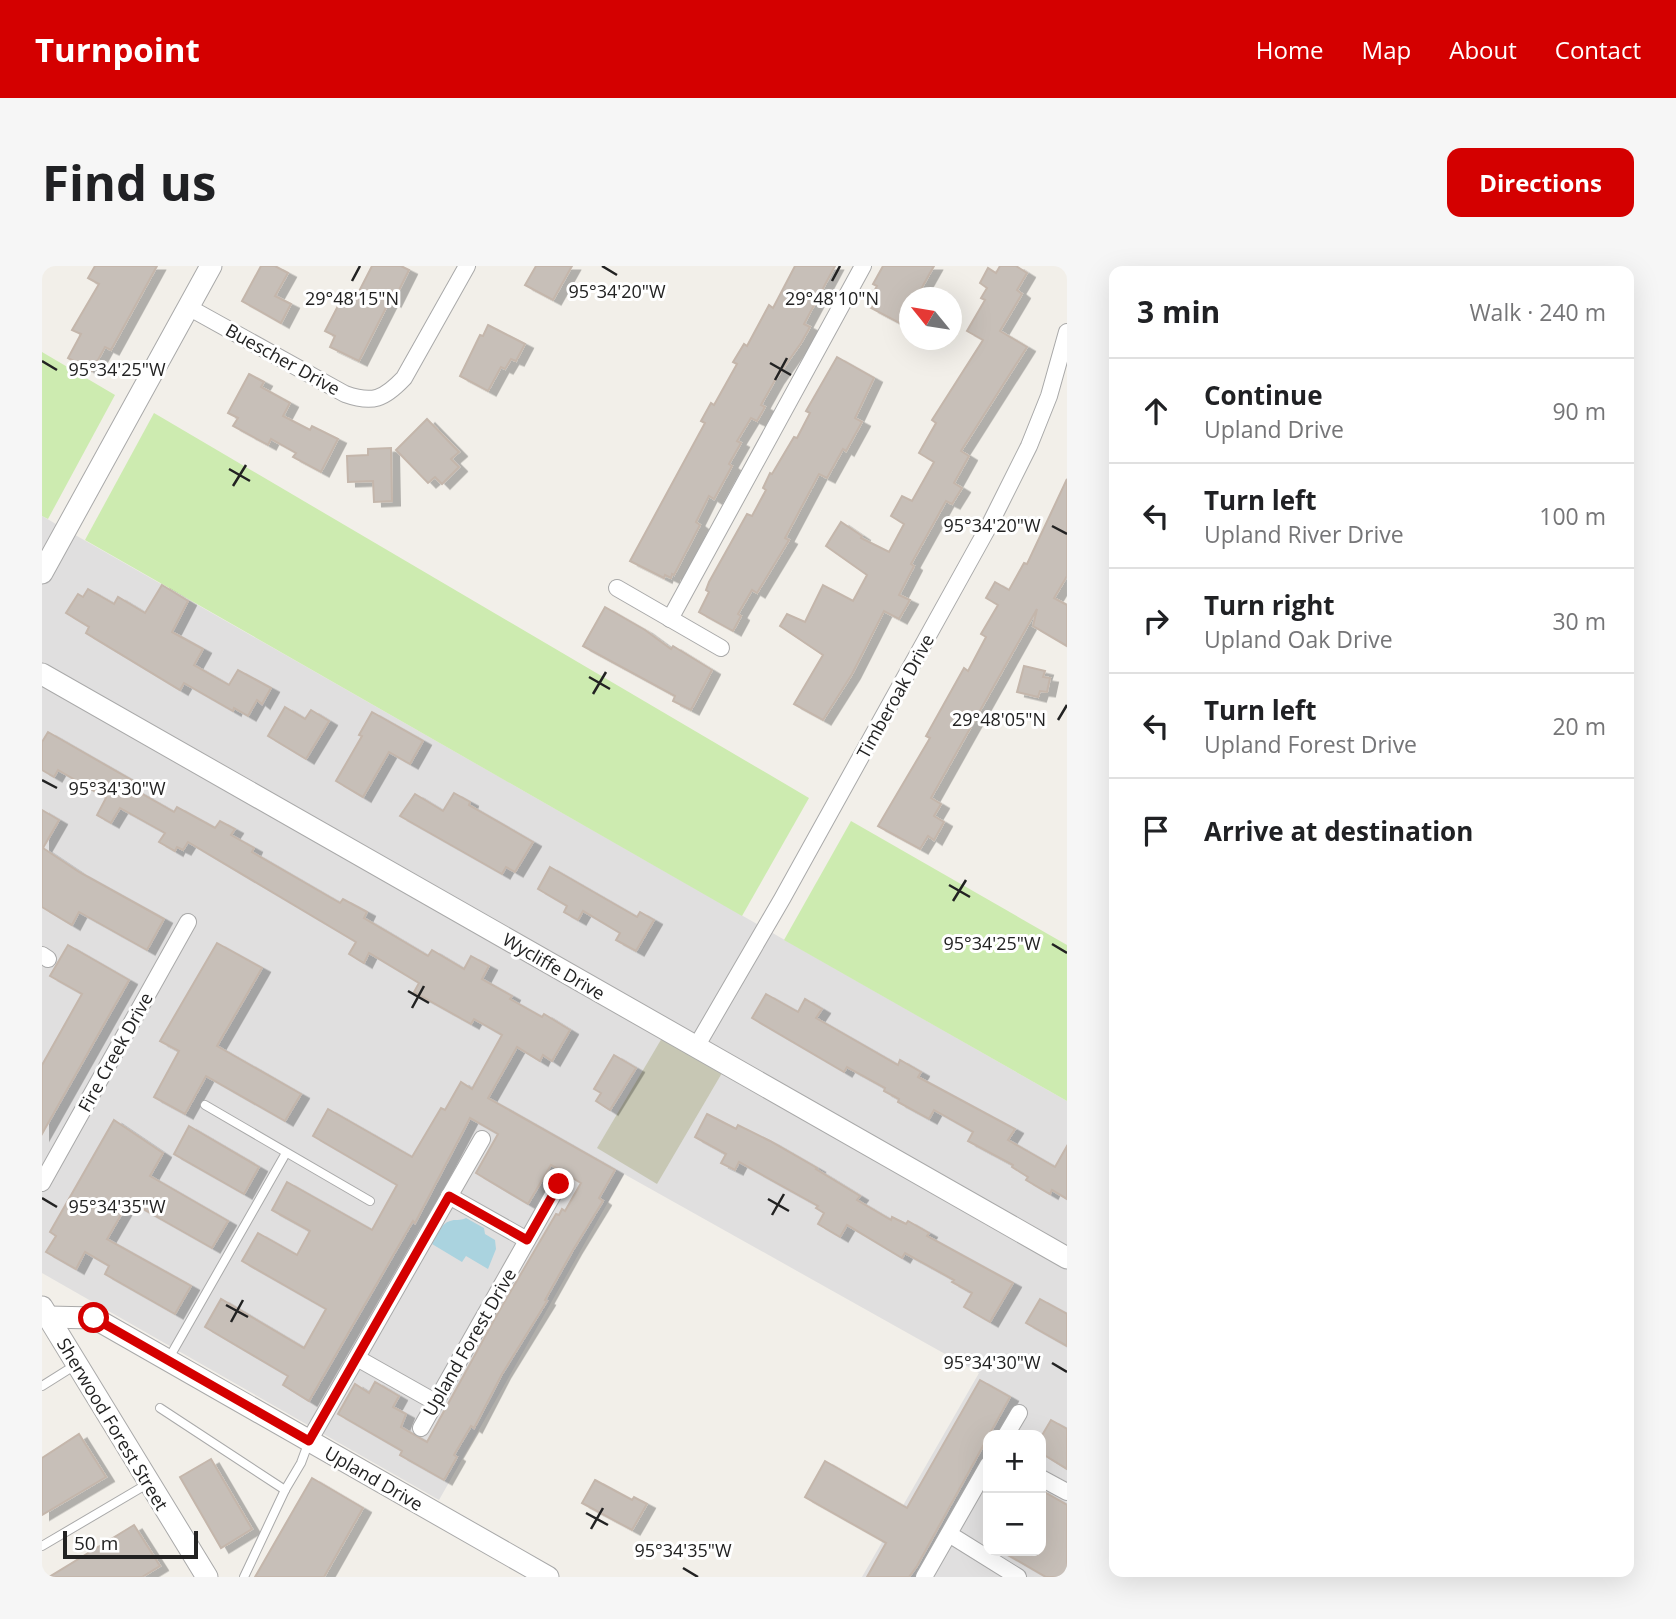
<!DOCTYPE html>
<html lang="en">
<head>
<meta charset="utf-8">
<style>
	:root { --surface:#fff; --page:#f6f6f6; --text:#202124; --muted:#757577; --line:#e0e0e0; --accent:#d40000 }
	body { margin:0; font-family:"Open Sans",sans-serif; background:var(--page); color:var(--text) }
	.controls { position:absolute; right:21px; bottom:21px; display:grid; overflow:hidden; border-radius:14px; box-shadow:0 7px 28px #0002 }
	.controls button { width:63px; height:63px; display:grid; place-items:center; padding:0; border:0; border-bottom:2px solid var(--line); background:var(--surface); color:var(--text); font:35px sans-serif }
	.compass { position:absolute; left:857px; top:21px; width:63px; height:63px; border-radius:50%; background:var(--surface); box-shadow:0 7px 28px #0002; rotate:300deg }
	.scale { position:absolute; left:21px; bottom:18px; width:135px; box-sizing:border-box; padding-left:7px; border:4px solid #222; border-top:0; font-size:19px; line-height:24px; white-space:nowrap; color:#222; -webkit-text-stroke:5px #fff; paint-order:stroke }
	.stop { position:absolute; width:21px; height:21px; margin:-16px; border:5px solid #d40000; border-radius:50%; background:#fff }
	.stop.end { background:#d40000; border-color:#fff; box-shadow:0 2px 7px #0008 }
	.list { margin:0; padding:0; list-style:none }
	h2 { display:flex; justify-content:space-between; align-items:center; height:91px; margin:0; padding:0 28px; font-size:30px }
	h2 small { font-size:23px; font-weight:400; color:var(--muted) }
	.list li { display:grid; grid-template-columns:46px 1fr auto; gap:21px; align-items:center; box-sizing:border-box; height:105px; padding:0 28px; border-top:2px solid var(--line) }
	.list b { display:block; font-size:26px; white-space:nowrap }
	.list p { margin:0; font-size:23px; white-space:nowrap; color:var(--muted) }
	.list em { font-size:23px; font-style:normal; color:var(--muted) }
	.icon { flex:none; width:38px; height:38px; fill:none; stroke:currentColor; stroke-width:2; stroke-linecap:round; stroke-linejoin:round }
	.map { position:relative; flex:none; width:1025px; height:1311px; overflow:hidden; border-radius:14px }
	header { display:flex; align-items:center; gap:42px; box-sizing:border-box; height:98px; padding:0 35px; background:var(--accent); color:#fff }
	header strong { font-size:33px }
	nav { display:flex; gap:38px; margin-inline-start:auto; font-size:24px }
	.intro { display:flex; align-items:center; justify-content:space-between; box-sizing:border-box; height:168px; padding:0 42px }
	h1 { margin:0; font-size:49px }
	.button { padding:18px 32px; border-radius:14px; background:var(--accent); color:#fff; font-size:24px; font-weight:700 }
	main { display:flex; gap:42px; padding:0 42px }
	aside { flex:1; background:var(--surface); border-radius:14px; box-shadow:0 7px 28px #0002 }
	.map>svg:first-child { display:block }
</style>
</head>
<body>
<header>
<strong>Turnpoint</strong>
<nav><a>Home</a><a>Map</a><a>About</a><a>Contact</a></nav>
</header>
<div class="intro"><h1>Find us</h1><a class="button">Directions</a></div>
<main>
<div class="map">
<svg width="1025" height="1311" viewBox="0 0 1025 1311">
	<defs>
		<filter id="shadow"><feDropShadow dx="8" dy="4.5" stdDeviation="0" flood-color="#0004"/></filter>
	</defs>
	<rect width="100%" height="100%" fill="#f2efe9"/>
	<path fill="#e0dfdf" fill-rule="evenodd" d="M 0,250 L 1025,835 L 1025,1311 L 820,1311 L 937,1107 L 582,908 L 397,1234 L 0,1007 ZM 946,1169 L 999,1169 L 999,1285 L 946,1285 Z"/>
	<path fill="#c7c7b4" d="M 620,772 L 680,807 L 615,918 L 555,882 Z"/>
	<g fill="#cdebb0">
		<path d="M 0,86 L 73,129 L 6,253 L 0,250 Z"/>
		<path d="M 112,147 L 767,532 L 700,650 L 43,274 Z"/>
		<path d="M 809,555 L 1025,679 L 1025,835 L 742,674 Z"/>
	</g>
	<path fill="#aad3df" d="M 424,952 L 442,962 L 443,968 L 453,974 L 454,983 L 446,1003 L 424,990 L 420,996 L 390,978 C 394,971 399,957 408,955 C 413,953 418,955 424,952 Z"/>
	<g fill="#c7bfb8" stroke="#c4b6ab" stroke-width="2" filter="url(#shadow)">
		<path d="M 53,0 L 115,0 L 69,84 L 63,81 L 50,105 L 26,92 L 39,68 L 30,64 L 57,18 L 46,12 Z"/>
		<path d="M 219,0 L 233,0 L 246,7 L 233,30 L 249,38 L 239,57 L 200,35 Z"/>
		<path d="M 330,0 L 359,0 L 367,4 L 351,36 L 348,34 L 317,95 L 288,81 L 293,70 L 283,65 L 298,36 L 309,41 Z"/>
		<path d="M 494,0 L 530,0 L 511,34 L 483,19 Z"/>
		<path d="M 753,0 L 793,0 L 762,58 L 768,61 L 759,77 L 733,114 L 719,139 L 723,141 L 715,155 L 709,152 L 695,175 L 699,177 L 687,198 L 690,200 L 672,233 L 667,230 L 654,256 L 658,259 L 632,309 L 630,308 L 629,312 L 623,309 L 622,312 L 588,295 L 663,157 L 659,155 L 669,137 L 672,139 L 695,98 L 691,96 L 702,78 L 705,80 L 727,39 L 731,42 Z"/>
		<path d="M 841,0 L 892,0 L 874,32 L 867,32 L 867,52 L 863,60 L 829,42 L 831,39 L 826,36 L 835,20 L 831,18 Z"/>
		<path d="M 958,0 L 974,0 L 985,7 L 975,24 L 980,28 L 958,65 L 985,81 L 919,185 L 927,190 L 912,217 L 920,222 L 910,238 L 904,235 L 869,298 L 872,300 L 857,329 L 868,334 L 857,353 L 842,345 L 810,408 L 781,454 L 752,438 L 781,389 L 738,360 L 745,348 L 763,356 L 781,319 L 811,335 L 825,309 L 784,280 L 799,256 L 820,270 L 819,272 L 847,286 L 862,258 L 849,250 L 860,230 L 870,235 L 892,196 L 877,187 L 894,157 L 890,154 L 941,74 L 925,65 L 943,34 L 939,32 L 945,22 L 938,17 L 946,2 L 954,7 Z"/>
		<path d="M 446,59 L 483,78 L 474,95 L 469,93 L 463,103 L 459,101 L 446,125 L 418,110 L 438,69 L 441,70 Z"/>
		<path d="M 795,91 L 832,112 L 813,152 L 820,156 L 804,185 L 801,183 L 785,212 L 777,208 L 743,272 L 747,274 L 715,327 L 710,324 L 696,348 L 699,350 L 691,365 L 657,346 L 667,326 L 664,324 L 667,316 L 705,248 L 710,250 L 724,224 L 721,222 L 728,207 L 730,208 L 752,171 L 755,172 L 768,147 L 764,145 Z"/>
		<path d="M 207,108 L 222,116 L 219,121 L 248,137 L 241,150 L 268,164 L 270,160 L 296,173 L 279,206 L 251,191 L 254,187 L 229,173 L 226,179 L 191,160 L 196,152 L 186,147 Z"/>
		<path d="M 385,153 L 417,186 L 409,193 L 417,201 L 400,218 L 393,211 L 386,217 L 354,184 Z"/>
		<path d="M 349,182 L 350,235 L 332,236 L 331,215 L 306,216 L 305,190 L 326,189 L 326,183 Z"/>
		<path d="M 1025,213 L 1025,310 L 1012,332 L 1025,339 L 1025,380 L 991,360 L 995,343 L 889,532 L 899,538 L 892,550 L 902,556 L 892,574 L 886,570 L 878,583 L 836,560 L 888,472 L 884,470 L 922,402 L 926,405 L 944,371 L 939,368 L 956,339 L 944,332 L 953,316 L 967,324 L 982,297 L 985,298 Z"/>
		<path d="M 120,319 L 146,335 L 130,366 L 161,383 L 152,399 L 187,419 L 196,404 L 229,422 L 220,438 L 215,434 L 206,450 L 192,442 L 191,445 L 142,417 L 138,424 L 44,367 L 47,361 L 24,347 L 36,328 L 41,331 L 46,323 L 72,338 L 76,331 L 103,347 Z"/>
		<path d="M 563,341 L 603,364 L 629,383 L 631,380 L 670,404 L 649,444 L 631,435 L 633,430 L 541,380 Z"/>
		<path d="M 982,400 L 1003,405 L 1001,411 L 1008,412 L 1005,426 L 998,425 L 996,431 L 975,426 Z"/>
		<path d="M 243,441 L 263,453 L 269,444 L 287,455 L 264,493 L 226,470 Z"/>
		<path d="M 330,446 L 381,475 L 368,498 L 347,486 L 321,531 L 294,515 L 320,470 L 317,469 Z"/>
		<path d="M 6,466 L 93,516 L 90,522 L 132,546 L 135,541 L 173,562 L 178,555 L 193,563 L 189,569 L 212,582 L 210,586 L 298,637 L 301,633 L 325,646 L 322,652 L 386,690 L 390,684 L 422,703 L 429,690 L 447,700 L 440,713 L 470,730 L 468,733 L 500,751 L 502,748 L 528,764 L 510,795 L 501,789 L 498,795 L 475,781 L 446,832 L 573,904 L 557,932 L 561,935 L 531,984 L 503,1034 L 505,1035 L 460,1108 L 432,1162 L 429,1160 L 412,1189 L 415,1191 L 402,1214 L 358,1189 L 360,1185 L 296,1148 L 313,1118 L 327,1127 L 333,1116 L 357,1130 L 351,1141 L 364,1148 L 359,1161 L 385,1176 L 456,1047 L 514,948 L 517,949 L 520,943 L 523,945 L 539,917 L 509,899 L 486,938 L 434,907 L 456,868 L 428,852 L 373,957 L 371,955 L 267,1135 L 241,1119 L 246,1110 L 163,1061 L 179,1033 L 262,1082 L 284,1043 L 200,995 L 216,967 L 255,989 L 268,965 L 230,944 L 245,916 L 330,964 L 355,919 L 271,870 L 286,843 L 370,891 L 399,842 L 403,844 L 419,816 L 430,823 L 460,769 L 432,753 L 429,758 L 372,726 L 377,717 L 327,687 L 322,697 L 307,688 L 314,676 L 146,576 L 141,584 L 135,581 L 133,585 L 117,576 L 123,567 L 78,542 L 69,557 L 55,549 L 64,532 L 16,504 L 12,511 L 0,504 L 0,476 Z"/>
		<path d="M 412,527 L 428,536 L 427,539 L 491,576 L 473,606 L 464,601 L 460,608 L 358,550 L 373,528 L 401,545 Z"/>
		<path d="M 0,544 L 17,554 L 1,582 L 37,606 L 122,653 L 105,684 L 37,646 L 30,659 L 0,641 Z"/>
		<path d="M 508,601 L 595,651 L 598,646 L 612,654 L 594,685 L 574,674 L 578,667 L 541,645 L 536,654 L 522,646 L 525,640 L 496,623 Z"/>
		<path d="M 175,677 L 220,702 L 175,780 L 259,828 L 243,855 L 164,810 L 143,848 L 112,831 L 137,785 L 118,775 Z"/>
		<path d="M 26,679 L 87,714 L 0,868 L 0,799 L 40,728 L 8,710 Z"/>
		<path d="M 724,728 L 756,746 L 763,733 L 780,743 L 774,752 L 856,799 L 858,794 L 879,806 L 876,811 L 973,863 L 966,874 L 1013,901 L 1025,880 L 1025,933 L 1010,924 L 1008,928 L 984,914 L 986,911 L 970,901 L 971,899 L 926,875 L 931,866 L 892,844 L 887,853 L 856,836 L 857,833 L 842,825 L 843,822 L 805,801 L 802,806 L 710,752 Z"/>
		<path d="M 572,789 L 594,802 L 568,844 L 554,835 L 559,827 L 552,823 Z"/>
		<path d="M 665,848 L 694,863 L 696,859 L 728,875 L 775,902 L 774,903 L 818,930 L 815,934 L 849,954 L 850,951 L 864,958 L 866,955 L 887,967 L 885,970 L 971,1017 L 948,1056 L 922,1041 L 930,1027 L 910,1016 L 912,1014 L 863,987 L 860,992 L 805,959 L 798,971 L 776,958 L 782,947 L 774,942 L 776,940 L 697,896 L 693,904 L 679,897 L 684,888 L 653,871 Z"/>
		<path d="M 72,854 L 121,887 L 108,910 L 186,955 L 170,982 L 87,935 L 65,973 L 149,1020 L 133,1048 L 63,1008 L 67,1000 L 43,986 L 34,1003 L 4,986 L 14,970 L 8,966 Z"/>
		<path d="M 147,860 L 217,901 L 202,928 L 132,888 Z"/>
		<path d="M 998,1033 L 1025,1048 L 1025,1080 L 984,1057 Z"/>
		<path d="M 938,1114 L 968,1131 L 875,1300 L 867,1311 L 825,1311 L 844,1277 L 763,1231 L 783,1195 L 865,1242 Z"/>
		<path d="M 1009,1154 L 1025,1163 L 1025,1203 L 999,1187 L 999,1171 Z"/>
		<path d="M 37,1168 L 64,1211 L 0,1249 L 0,1192 Z"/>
		<path d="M 169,1193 L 210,1263 L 179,1282 L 138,1211 Z"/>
		<path d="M 270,1212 L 321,1242 L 282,1311 L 213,1311 Z"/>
		<path d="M 553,1214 L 590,1234 L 592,1231 L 605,1238 L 590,1264 L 540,1237 Z"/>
		<path d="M 999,1224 L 1025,1239 L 1025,1311 L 1004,1311 L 959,1285 L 999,1285 Z"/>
		<path d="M 92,1259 L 118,1300 L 100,1311 L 7,1311 Z"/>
	</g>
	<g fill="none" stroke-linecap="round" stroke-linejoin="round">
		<defs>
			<g id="service">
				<path d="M 163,839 L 328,935"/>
				<path d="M 127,1092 L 244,887"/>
				<path d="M 0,1120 L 35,1098"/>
				<path d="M 118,1142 L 243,1224 L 259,1197 L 266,1178"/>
				<path d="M 0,1280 L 107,1217"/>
				<path d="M 202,1311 L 243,1224"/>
			</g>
			<g id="minor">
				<path d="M 146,41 L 303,128 C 331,138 342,133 362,112 L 425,0"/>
				<path d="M 575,322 L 679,382"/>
				<path d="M 628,353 L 821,0"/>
				<path d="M 0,689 L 6,693"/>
				<path d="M 654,781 L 740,633 L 948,258 L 987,180 L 1007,130 L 1025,66"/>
				<path d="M 0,917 L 146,656"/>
				<path d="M 407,930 L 485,974"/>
				<path d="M 315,1092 L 393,1136"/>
				<path d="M 379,1162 L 517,918"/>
				<path d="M 964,1169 L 977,1147"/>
				<path d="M 267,1175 L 440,873"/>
				<path d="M 999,1212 L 1025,1226"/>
				<path d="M 907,1268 L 976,1311"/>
				<path d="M 882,1311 L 946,1199"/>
			</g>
			<g id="tertiary">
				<path d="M 0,307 L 169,0"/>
				<path d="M 0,408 L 1025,992"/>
				<path d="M 0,1041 L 165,1311"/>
				<path d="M 6,1051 L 52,1052 L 506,1311"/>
			</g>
		</defs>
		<use href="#service" stroke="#a9a9a9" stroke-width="10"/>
		<use href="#minor" stroke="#a9a9a9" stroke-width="18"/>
		<use href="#tertiary" stroke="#a9a9a9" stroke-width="23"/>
		<use href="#service" stroke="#fff" stroke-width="8"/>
		<use href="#minor" stroke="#fff" stroke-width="16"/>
		<use href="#tertiary" stroke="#fff" stroke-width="21"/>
	</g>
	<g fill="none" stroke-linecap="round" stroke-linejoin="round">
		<path stroke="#d40000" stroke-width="9" d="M 52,1052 L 267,1175 L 407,930 L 485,974 L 517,918"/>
	</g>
	<path fill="none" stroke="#222" stroke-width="2.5" d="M 560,0 L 575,9M 310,15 L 318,0M 790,15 L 798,0M 0,95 L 15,104M 728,97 L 749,109M 733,114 L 745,92M 187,203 L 208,215M 191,220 L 204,199M 1010,260 L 1025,268M 547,411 L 568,423M 551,428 L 564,406M 1016,454 L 1025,439M 0,514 L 15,522M 907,619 L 928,631M 911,635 L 924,614M 1010,678 L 1025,687M 366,725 L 387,737M 370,742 L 382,720M 0,932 L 15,941M 726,933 L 747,945M 730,949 L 742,928M 184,1039 L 206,1051M 189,1056 L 201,1034M 1010,1097 L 1025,1106M 544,1247 L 566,1259M 549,1263 L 561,1242M 641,1302 L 656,1311"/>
	<g text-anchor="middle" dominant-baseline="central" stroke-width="6" stroke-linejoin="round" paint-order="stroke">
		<g font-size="18" fill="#222" stroke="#fff">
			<text transform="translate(241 93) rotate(29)">Buescher Drive</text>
			<text transform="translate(853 430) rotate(-61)">Timberoak Drive</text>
			<text transform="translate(512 700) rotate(30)">Wycliffe Drive</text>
			<text transform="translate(73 786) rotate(-61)">Fire Creek Drive</text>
			<text transform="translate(427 1076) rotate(-60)">Upland Forest Drive</text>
			<text transform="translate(71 1158) rotate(59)">Sherwood Forest Street</text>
			<text transform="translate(332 1212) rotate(30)">Upland Drive</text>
		</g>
	</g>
	<g font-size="18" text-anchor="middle" fill="#222" stroke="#fff" stroke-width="6" stroke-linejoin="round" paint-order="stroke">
		<text x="575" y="32">95°34'20"W</text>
		<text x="790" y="39">29°48'10"N</text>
		<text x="310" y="39">29°48'15"N</text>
		<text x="75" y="110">95°34'25"W</text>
		<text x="950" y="266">95°34'20"W</text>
		<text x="957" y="460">29°48'05"N</text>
		<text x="75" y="529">95°34'30"W</text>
		<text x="950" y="684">95°34'25"W</text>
		<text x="75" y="947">95°34'35"W</text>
		<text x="950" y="1103">95°34'30"W</text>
		<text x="641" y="1291">95°34'35"W</text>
	</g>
</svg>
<div class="controls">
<button>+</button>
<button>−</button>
</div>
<svg class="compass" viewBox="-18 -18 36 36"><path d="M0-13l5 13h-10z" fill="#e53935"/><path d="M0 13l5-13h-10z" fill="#757577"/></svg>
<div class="scale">50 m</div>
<div class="stop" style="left:52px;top:1052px"></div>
<div class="stop end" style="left:517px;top:918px"></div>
</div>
<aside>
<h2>3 min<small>Walk · 240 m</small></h2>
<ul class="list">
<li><svg class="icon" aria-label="ahead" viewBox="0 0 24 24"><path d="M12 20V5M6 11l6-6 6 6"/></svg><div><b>Continue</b><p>Upland Drive</p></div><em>90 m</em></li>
<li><svg class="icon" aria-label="left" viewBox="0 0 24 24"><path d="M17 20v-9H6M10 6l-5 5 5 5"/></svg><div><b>Turn left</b><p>Upland River Drive</p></div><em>100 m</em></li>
<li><svg class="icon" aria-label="right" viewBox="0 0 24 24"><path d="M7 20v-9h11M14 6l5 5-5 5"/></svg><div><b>Turn right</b><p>Upland Oak Drive</p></div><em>30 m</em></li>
<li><svg class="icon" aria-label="left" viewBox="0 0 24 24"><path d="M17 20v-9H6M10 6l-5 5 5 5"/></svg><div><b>Turn left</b><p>Upland Forest Drive</p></div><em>20 m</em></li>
<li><svg class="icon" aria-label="arrive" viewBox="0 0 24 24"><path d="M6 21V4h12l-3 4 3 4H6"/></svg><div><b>Arrive at destination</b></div></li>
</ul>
</aside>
</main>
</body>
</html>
